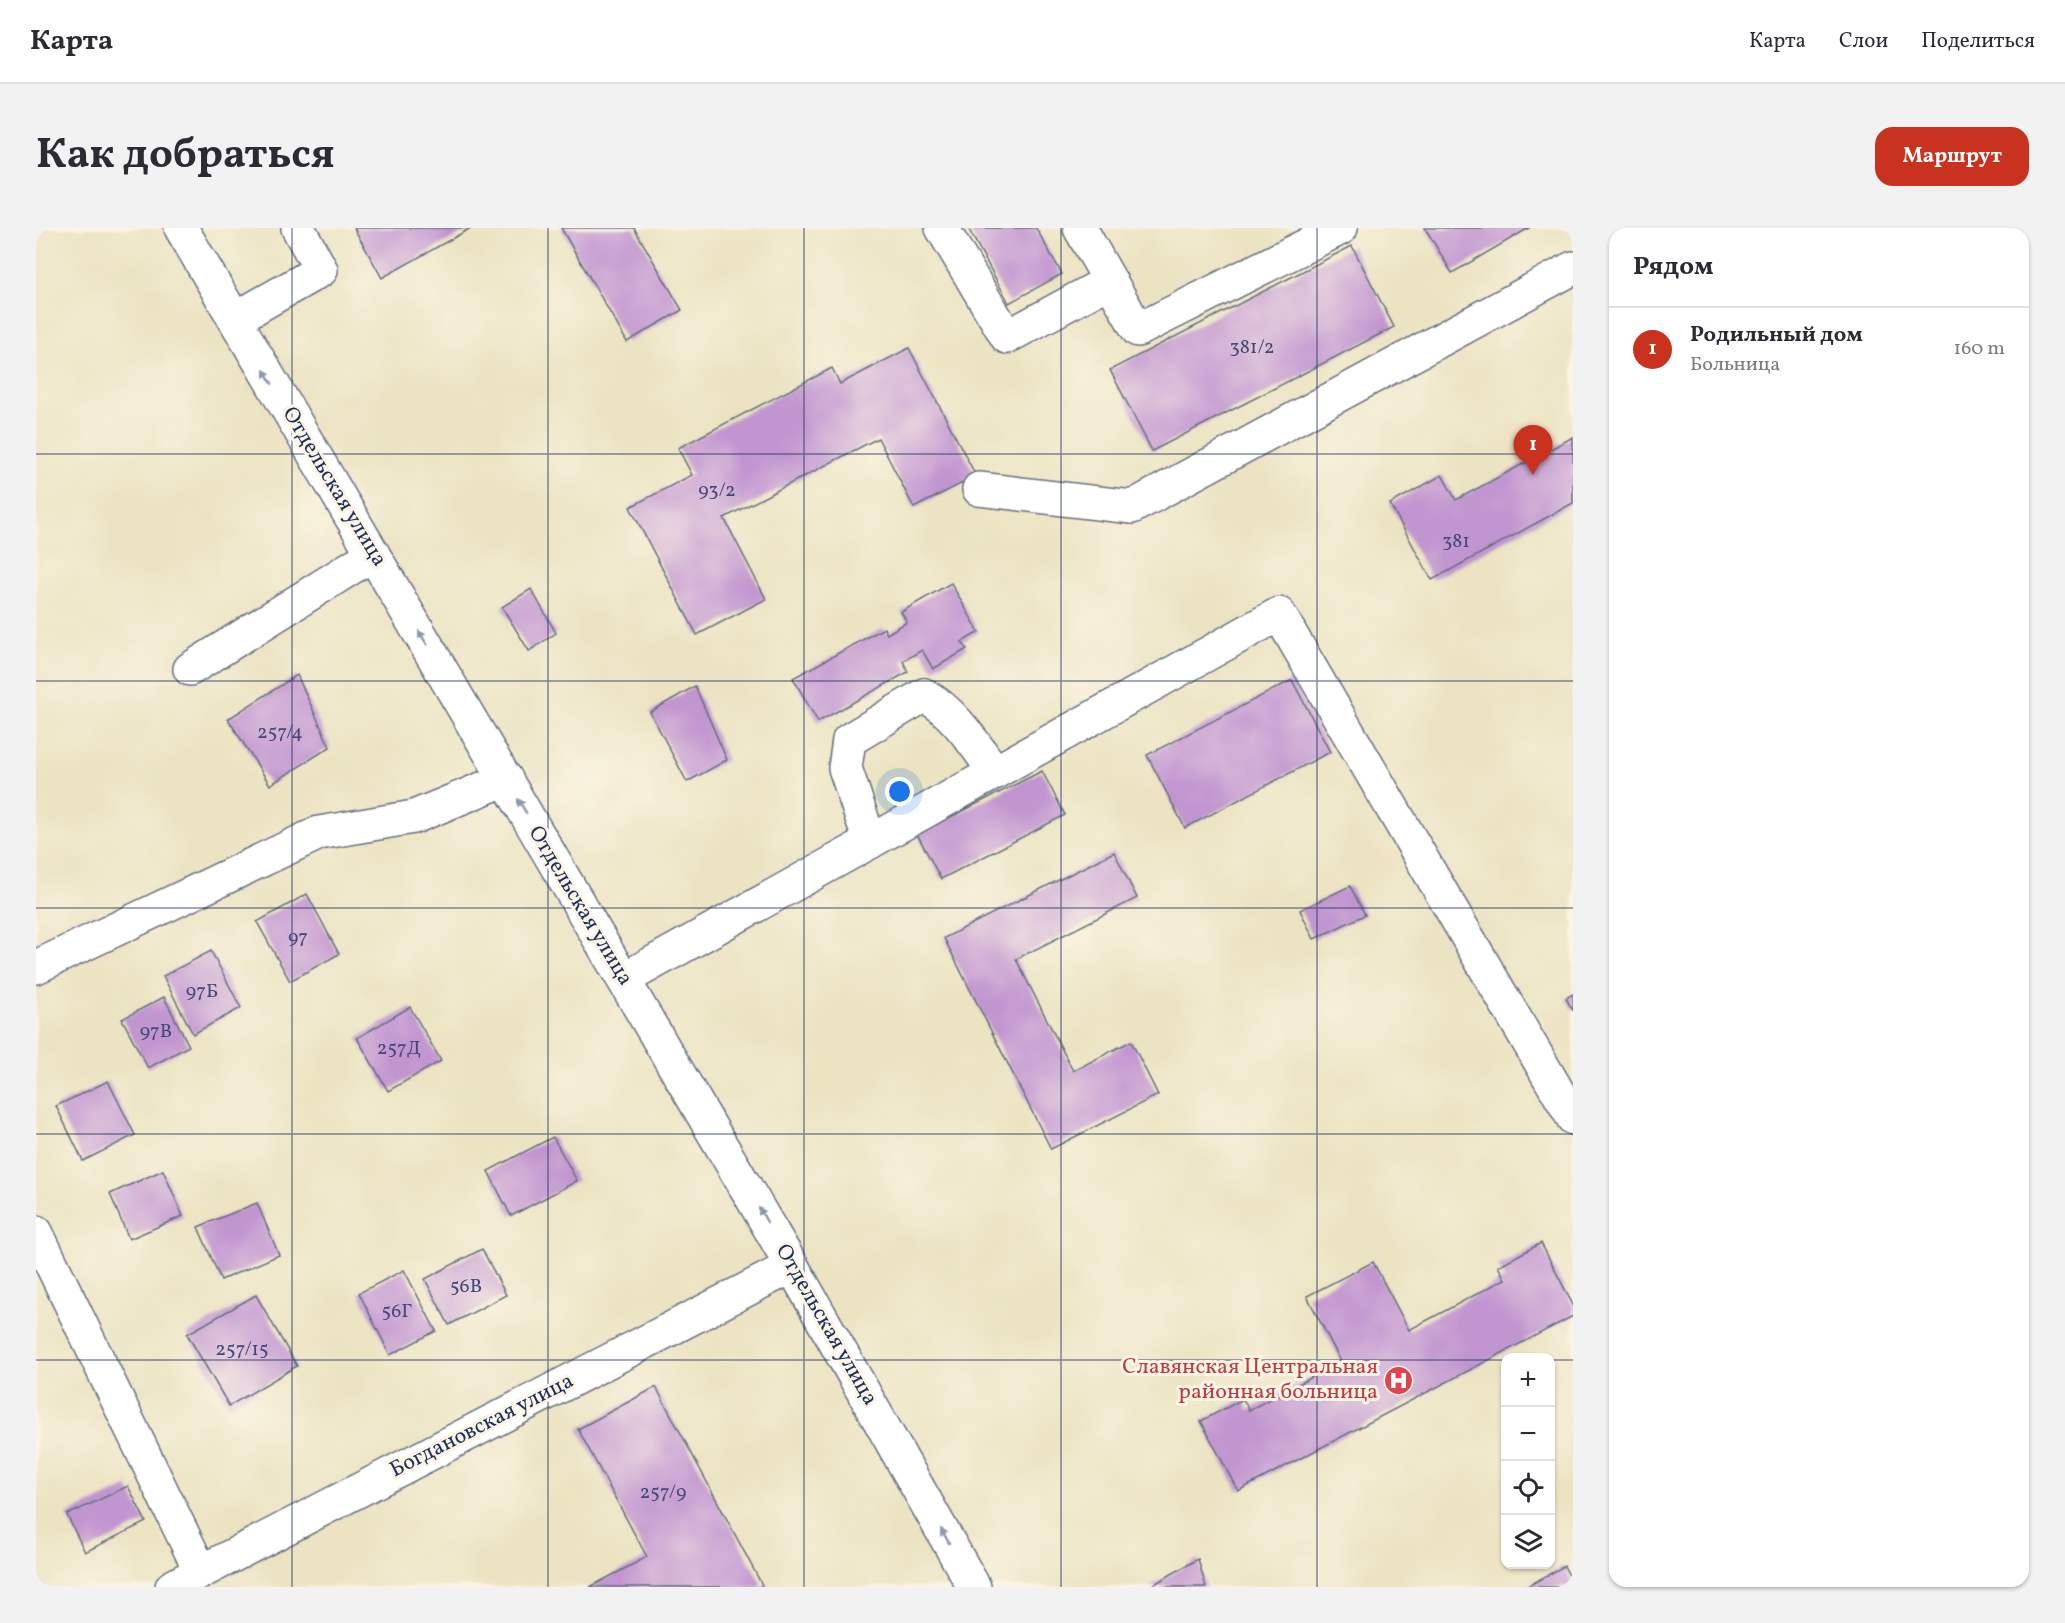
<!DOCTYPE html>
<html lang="ru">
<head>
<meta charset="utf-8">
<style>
	:root { --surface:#fff; --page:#f2f2f3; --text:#2b2b33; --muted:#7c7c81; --line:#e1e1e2; --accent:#c8321e }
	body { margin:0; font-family:Vollkorn,serif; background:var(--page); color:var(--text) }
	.controls { position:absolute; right:18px; bottom:18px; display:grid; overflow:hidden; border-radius:12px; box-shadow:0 2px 4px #0004 }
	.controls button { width:54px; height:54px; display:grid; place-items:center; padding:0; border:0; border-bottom:2px solid var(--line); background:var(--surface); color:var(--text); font:30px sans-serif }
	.you { position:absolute; left:864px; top:564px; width:21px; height:21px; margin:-15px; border:4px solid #fff; border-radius:50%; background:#1a73e8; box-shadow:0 0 0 9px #1a73e833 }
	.badge { display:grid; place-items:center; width:39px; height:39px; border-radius:50%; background:var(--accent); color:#fff; font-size:20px; font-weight:700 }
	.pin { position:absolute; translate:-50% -50px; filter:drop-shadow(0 2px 3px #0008) }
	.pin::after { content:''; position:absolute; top:32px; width:21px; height:18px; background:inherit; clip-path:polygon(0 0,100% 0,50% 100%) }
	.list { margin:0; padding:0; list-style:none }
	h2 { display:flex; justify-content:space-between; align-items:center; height:78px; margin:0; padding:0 24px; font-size:26px }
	h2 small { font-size:20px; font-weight:400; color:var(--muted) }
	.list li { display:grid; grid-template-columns:39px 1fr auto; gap:18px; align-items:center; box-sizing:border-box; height:84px; padding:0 24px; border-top:2px solid var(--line) }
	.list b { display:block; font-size:22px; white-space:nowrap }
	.list p { margin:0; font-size:20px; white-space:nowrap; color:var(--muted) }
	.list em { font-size:20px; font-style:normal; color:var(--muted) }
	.icon { flex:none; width:33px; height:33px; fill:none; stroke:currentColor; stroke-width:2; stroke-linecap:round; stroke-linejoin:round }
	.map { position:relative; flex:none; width:1537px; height:1359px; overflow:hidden; border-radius:18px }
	header { display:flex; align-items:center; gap:36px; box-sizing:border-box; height:84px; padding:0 30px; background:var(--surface); border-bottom:2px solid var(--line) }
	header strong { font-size:28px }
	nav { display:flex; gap:33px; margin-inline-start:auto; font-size:21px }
	.intro { display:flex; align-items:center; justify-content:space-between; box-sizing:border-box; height:144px; padding:0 36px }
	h1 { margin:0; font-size:42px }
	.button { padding:15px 27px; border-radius:18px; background:var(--accent); color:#fff; font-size:21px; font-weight:700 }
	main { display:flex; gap:36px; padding:0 36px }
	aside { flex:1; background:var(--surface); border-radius:18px; box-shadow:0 2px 4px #0004 }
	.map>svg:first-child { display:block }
</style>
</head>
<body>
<header>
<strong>Карта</strong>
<nav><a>Карта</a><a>Слои</a><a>Поделиться</a></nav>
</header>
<div class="intro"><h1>Как добраться</h1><a class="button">Маршрут</a></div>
<main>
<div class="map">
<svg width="1537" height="1359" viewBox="0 0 1537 1359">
	<rect width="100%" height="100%" fill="#fcf5e5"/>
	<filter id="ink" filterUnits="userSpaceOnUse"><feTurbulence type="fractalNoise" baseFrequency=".0167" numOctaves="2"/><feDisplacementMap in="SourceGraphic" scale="12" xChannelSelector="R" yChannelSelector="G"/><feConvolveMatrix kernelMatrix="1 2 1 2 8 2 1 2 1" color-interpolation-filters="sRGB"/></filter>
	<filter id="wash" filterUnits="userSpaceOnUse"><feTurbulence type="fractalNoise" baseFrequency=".008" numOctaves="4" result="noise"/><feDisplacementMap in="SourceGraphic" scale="24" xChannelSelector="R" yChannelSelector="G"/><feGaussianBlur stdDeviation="1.35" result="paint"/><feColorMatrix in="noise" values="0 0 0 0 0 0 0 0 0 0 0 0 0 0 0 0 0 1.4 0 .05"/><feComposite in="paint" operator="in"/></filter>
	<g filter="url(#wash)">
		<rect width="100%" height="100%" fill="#ebe3c1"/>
		<g id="blocks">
			<g fill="#c195d0">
				<path d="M 318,0 L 435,0 L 346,50 Z"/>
				<path d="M 525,0 L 598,0 L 646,82 L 591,114 Z"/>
				<path d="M 932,0 L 1000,0 L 1026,46 L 973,75 Z"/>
				<path d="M 1389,0 L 1493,0 L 1416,45 Z"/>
				<path d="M 1316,18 L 1358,99 L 1116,223 L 1074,142 Z"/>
				<path d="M 873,120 L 940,248 L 878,280 L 842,210 L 688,290 L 730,371 L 661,407 L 594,279 L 656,247 L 642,220 L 796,140 L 804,156 Z"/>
				<path d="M 1537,209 L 1537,275 L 1396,352 L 1354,276 L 1406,247 L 1420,272 Z"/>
				<path d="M 915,355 L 943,404 L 926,414 L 931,421 L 897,441 L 886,422 L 867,433 L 872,444 L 782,494 L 757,450 L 848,400 L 851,406 L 871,394 L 865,384 Z"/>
				<path d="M 495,361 L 520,405 L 493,423 L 466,379 Z"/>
				<path d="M 261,447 L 294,519 L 234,557 L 192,491 Z"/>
				<path d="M 1256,452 L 1294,524 L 1149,600 L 1111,527 Z"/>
				<path d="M 659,458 L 691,532 L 651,554 L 614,484 Z"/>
				<path d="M 1006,543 L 1029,587 L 905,651 L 881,606 Z"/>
				<path d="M 1078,624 L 1101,670 L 980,731 L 1037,843 L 1095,813 L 1122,867 L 1015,921 L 908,710 Z"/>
				<path d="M 1314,658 L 1329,687 L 1278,711 L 1264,682 Z"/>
				<path d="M 271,666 L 303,726 L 254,753 L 221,694 Z"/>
				<path d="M 175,723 L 205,780 L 157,806 L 127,748 Z"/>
				<path d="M 1537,766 L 1537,783 L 1530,770 Z"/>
				<path d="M 128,769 L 153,818 L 112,840 L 86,791 Z"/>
				<path d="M 374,779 L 405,833 L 352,863 L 321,810 Z"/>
				<path d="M 72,853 L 99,907 L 47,933 L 20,878 Z"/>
				<path d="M 517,909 L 541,953 L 475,988 L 452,943 Z"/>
				<path d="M 127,942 L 147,988 L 93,1011 L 74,966 Z"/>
				<path d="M 221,975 L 243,1027 L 185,1052 L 162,999 Z"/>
				<path d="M 1505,1015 L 1537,1077 L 1537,1088 L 1202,1263 L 1165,1193 L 1207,1171 L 1213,1182 L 1305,1134 L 1271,1068 L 1337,1034 L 1373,1102 L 1469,1051 L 1462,1038 Z"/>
				<path d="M 446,1021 L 470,1067 L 413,1097 L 389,1051 Z"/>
				<path d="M 368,1042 L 400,1103 L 354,1127 L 323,1065 Z"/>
				<path d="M 220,1067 L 261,1138 L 193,1178 L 151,1106 Z"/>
				<path d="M 620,1159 L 726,1357 L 723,1359 L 554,1359 L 611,1329 L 542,1201 Z"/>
				<path d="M 92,1258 L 110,1294 L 49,1324 L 31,1287 Z"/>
				<path d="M 1162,1331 L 1170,1359 L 1113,1359 Z"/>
				<path d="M 1528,1338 L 1537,1355 L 1537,1359 L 1490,1359 Z"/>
			</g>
		</g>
	</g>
	<g filter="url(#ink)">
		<use href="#blocks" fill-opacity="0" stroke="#646e81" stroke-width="1.5"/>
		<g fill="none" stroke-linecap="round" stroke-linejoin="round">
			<defs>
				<g id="minor">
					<path d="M 145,0 L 756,1038 L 938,1359"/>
					<path d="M 906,0 L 971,109 L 1074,53"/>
					<path d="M 1044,0 L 1102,102 L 1305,0"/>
					<path d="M 199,91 L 285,42 L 262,0"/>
					<path d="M 943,261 L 1096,279 L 1537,40"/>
					<path d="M 154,441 L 337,326"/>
					<path d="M 834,614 L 809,540 L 813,512 L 888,467 C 919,484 938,516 959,544"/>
					<path d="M 0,739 L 283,605 L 378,589 L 470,551"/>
					<path d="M 588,751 L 1243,386 L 1537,890"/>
					<path d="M 0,1004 L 165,1344"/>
					<path d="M 136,1359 L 756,1038"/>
				</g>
			</defs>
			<use href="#minor" stroke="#646e81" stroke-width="36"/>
			<use href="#minor" stroke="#fff" stroke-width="33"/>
		</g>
		<defs><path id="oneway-solid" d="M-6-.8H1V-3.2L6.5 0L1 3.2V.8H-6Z" transform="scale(1.5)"/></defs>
		<g fill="#8d97ae">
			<use href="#oneway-solid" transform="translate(232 149) rotate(-121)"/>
			<use href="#oneway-solid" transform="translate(387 410) rotate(-121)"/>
			<use href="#oneway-solid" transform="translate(486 578) rotate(-121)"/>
			<use href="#oneway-solid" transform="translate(727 987) rotate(-120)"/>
			<use href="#oneway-solid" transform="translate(909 1308) rotate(-120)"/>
		</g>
	</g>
	<path fill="none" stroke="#1b2f5e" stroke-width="1.5" stroke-opacity="0.55" d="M 256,0 L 256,1359M 512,0 L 512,1359M 768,0 L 768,1359M 1025,0 L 1025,1359M 1281,0 L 1281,1359M 0,226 L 1537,226M 0,453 L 1537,453M 0,680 L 1537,680M 0,906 L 1537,906M 0,1132 L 1470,1132M 1514,1132 L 1537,1132"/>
	<defs>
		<symbol id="hospital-disc" viewBox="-11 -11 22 22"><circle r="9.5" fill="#e0444e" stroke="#fcf5e5"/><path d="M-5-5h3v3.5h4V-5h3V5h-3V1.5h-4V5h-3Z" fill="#fff"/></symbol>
	</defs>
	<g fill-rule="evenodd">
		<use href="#hospital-disc" x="1346" y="1136" width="33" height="33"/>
	</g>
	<g text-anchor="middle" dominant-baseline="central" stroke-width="6" stroke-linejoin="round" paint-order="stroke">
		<g font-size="20" fill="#44487a">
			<text x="1216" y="120">381/2</text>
			<text x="681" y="263">93/2</text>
			<text x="1420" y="314">381</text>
			<text x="244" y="505">257/4</text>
			<text x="262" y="710">97</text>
			<text x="166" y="764">97Б</text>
			<text x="120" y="804">97В</text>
			<text x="363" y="821">257Д</text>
			<text x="430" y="1059">56В</text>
			<text x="361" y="1084">56Г</text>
			<text x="206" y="1122">257/15</text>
			<text x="627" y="1265">257/9</text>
		</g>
		<g font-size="22" fill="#1b2f5e" stroke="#fcf5e5">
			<text transform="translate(298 259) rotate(59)">Отдельская улица</text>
			<text transform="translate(544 678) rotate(59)">Отдельская улица</text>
			<text transform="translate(790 1097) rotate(60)">Отдельская улица</text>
			<text transform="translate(446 1198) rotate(-27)">Богдановская улица</text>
		</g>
		<g font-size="22" fill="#be3a42" stroke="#fcf5e5" text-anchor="end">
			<text x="1342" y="1139">Славянская Центральная<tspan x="1342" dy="25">районная больница</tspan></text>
		</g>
	</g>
</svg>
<div class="controls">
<button>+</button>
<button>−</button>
<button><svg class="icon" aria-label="locate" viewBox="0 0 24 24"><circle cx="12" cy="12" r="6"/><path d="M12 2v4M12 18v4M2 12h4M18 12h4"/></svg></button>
<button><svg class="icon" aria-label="layers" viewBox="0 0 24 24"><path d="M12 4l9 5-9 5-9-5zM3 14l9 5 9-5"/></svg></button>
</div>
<div class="you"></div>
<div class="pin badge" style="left:1497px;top:247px">1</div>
</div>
<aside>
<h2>Рядом<small></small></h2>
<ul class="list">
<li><span class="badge">1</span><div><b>Родильный дом</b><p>Больница</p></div><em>160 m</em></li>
</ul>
</aside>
</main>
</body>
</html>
